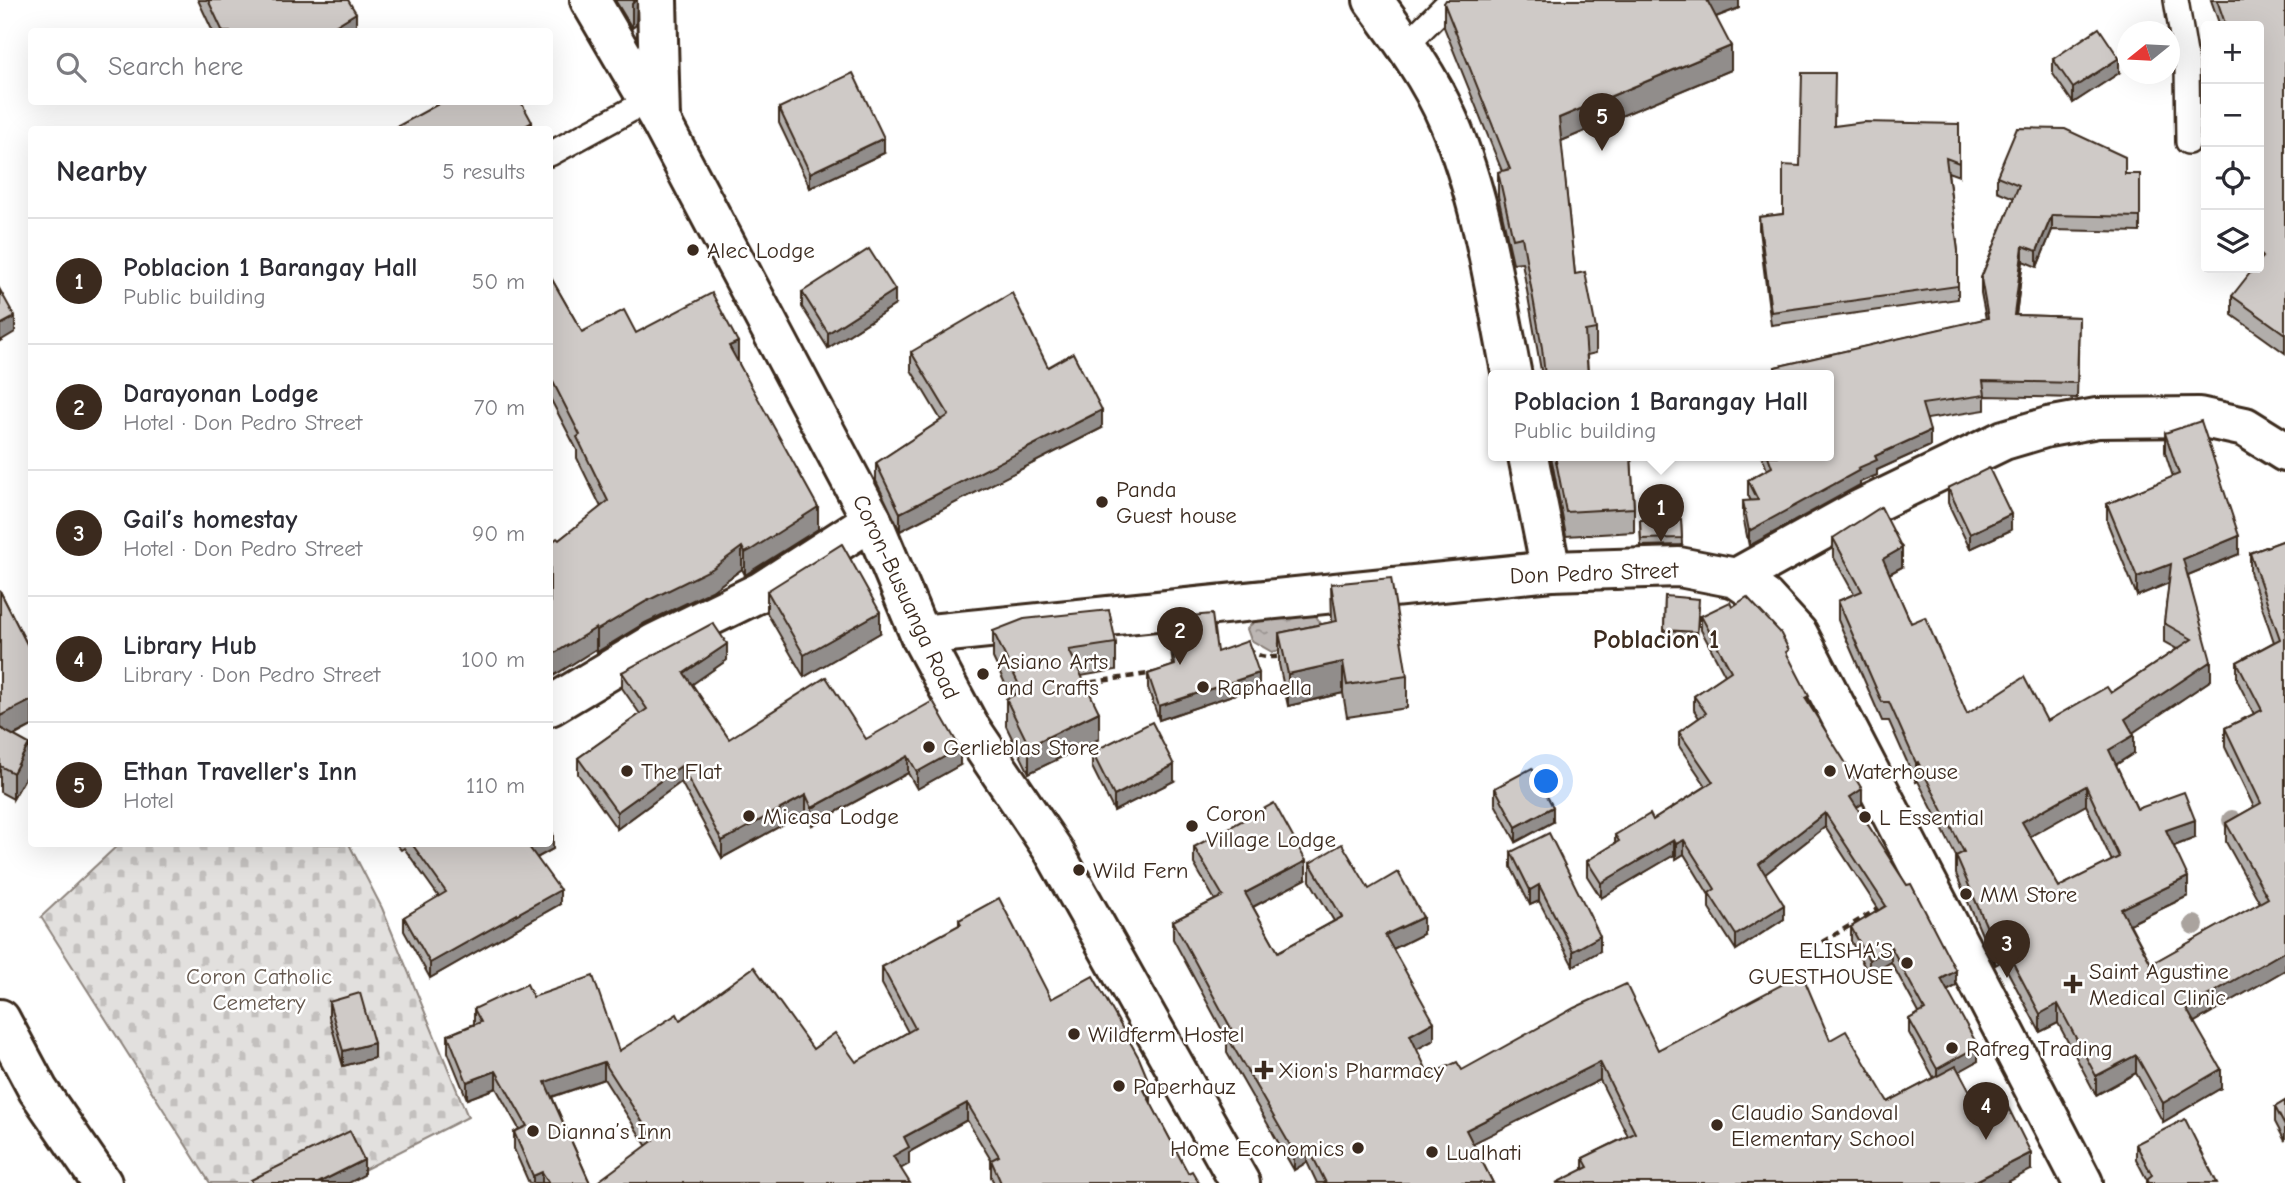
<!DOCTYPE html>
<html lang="en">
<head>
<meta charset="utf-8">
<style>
	:root { --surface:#fff; --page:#f7f7f7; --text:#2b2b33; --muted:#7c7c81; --line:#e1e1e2; --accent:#3b2a1e }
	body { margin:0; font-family:"Comic Neue",sans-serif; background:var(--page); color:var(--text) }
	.controls { position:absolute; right:21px; top:21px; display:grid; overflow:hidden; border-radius:7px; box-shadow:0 7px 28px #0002 }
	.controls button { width:63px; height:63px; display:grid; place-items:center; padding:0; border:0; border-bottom:2px solid var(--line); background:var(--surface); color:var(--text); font:35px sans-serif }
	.compass { position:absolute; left:2117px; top:21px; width:63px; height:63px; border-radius:50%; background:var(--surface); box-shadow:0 7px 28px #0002; rotate:252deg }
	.you { position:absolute; left:1547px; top:782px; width:24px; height:24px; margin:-18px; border:5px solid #fff; border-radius:50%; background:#1a73e8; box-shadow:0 0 0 10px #1a73e833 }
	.badge { display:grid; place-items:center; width:46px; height:46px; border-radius:50%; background:var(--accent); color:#fff; font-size:23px; font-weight:700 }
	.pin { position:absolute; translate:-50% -58px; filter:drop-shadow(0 2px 4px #0008) }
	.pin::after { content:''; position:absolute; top:37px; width:24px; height:21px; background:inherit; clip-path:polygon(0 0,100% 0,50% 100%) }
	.popup { position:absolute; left:1488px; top:370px; width:346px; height:91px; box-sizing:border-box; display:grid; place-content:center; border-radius:7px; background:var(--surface); filter:drop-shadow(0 2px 5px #0005); font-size:23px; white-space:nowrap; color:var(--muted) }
	.popup b { font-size:26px; color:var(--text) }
	.popup::after { content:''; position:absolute; left:50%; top:100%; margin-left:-14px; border:14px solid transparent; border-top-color:var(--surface) }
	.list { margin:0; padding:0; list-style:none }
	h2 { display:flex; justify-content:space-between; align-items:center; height:91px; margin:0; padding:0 28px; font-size:30px }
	h2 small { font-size:23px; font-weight:400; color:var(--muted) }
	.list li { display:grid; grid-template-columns:46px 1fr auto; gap:21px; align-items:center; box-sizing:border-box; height:126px; padding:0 28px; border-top:2px solid var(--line) }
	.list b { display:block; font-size:26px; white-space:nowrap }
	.list p { margin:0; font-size:23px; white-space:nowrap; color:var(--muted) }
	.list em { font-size:23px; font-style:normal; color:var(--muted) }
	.icon { flex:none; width:38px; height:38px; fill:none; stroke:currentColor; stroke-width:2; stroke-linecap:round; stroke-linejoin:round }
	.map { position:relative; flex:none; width:2285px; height:1183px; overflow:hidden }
	.search { position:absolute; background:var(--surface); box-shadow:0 7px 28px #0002; left:28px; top:28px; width:525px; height:77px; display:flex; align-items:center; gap:18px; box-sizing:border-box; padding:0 24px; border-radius:7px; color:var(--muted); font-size:26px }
	.panel { position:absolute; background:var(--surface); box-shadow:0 7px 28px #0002; left:28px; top:126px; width:525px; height:721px; border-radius:7px }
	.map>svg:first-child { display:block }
</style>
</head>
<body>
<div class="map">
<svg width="2285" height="1183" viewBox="0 0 2285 1183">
	<defs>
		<pattern id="cemetery-stones" width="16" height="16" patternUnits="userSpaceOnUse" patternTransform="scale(1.75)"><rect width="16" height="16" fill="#e2e0de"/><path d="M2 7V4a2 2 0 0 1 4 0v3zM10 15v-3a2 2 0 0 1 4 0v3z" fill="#c3c0be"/></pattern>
		<pattern id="water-ripples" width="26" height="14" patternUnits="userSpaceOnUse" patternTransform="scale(1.75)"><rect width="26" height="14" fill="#bcb6b3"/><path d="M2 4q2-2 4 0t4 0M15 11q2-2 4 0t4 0" fill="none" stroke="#9a9491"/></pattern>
	</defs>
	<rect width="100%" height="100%" fill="#fff"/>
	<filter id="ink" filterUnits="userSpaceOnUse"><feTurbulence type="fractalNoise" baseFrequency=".0143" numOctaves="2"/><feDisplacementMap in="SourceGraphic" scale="14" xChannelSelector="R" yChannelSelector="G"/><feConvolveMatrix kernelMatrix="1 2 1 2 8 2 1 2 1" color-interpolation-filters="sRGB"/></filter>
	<g filter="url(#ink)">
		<path fill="url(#cemetery-stones)" stroke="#8e857e" stroke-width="2" d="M 119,844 L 349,844 L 382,908 L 468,1117 L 338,1183 L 210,1183 L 41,917 Z"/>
		<path fill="url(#water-ripples)" stroke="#887e77" stroke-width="2" d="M 1311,609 L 1324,628 L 1315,642 L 1272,652 L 1251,640 L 1247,629 C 1260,612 1291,613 1311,609 Z"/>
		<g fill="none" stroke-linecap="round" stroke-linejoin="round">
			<defs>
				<g id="service">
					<path d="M 2176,0 L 2187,65 L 2188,142"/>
					<path d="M 1406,45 L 1451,0"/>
					<path d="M 550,154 L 649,100"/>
				</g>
				<g id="minor">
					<path d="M 657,0 L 660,120"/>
					<path d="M 1373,0 C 1401,38 1431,79 1449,122 C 1483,202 1495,291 1512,376"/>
					<path d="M 1528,456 L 1551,571"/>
					<path d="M 1736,578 L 1855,512 L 2004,440 L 2048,427 L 2097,418 L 2199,417 L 2245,427 L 2285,452"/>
					<path d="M 920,635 L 1551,571 L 1679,567 L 1736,578 L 1765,598 L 1798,634 L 2083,1183"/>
					<path d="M 550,706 L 655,643 L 762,591 L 872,520"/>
					<path d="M 0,1019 L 38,1090 L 102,1183"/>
				</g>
				<path id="secondary" d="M 590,0 L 660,120 L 872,520 L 920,635 L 969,726 L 1053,850 L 1240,1183"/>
			</defs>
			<use href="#service" stroke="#3b2a1e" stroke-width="28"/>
			<use href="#minor" stroke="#3b2a1e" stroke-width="44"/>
			<use href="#secondary" stroke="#3b2a1e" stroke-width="44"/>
			<g stroke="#3b2a1e" stroke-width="4.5" stroke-dasharray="7 5" stroke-linecap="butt">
				<path d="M 1248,649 C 1259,658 1270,658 1283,656"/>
				<path d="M 1080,684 L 1155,673"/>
				<path d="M 1802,954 L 1883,906"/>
			</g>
			<use href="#service" stroke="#fff" stroke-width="23"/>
			<use href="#minor" stroke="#fff" stroke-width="38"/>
			<use href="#secondary" stroke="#fff" stroke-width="38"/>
		</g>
		<g fill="#aaa39e">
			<circle cx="2232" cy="820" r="10"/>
			<circle cx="2194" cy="925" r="10"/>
		</g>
		<g fill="#b2aeab" stroke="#3b2a1e" stroke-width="2" fill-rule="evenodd">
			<path d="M 198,0 L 348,0 L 356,32 L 213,32 Z"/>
			<path d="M 615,0 L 637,0 L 636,25 L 632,28 Z"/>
			<path d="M 1739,0 L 1739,8 L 1716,17 L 1731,70 L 1561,141 L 1575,274 L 1596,329 L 1596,353 L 1587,355 L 1588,376 L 1542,376 L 1522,262 L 1513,263 L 1498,196 L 1498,172 L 1502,171 L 1444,27 L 1444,3 Z"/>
			<path d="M 2211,0 L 2285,0 L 2285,353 L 2232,315 L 2232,296 L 2259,268 L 2259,26 L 2220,26 Z"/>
			<path d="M 2053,59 L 2119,73 L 2073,103 L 2053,74 Z"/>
			<path d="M 779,108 L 884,153 L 810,188 L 779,123 Z"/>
			<path d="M 1959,124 L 1959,176 L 1948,172 L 1958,251 L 1958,299 L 1771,325 L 1759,230 L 1759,217 L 1783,214 L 1800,166 L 1834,126 Z"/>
			<path d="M 2140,174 L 2140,232 L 2052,230 L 2037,267 L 2023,261 L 2016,315 L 2079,317 L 2077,398 L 1985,396 L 1985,410 L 1927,419 L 1930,446 L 1877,470 L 1877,475 L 1860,482 L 1860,485 L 1749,546 L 1743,516 L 1743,501 L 1751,501 L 1748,495 L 1748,480 L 1767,470 L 1762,456 L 1829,456 L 1829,376 L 1775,376 L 1775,367 L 1986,319 L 1981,293 L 1981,278 L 2014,198 L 1997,191 L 1997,176 Z"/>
			<path d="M 2206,188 L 2206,220 L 2201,220 L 2201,202 Z"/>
			<path d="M 550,276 L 582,332 L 636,333 L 738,362 L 818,529 L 751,572 L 745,575 L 742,569 L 712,591 L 645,623 L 597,652 L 596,649 L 550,678 L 550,544 L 559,540 L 601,507 L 577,458 L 577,450 L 550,398 Z"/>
			<path d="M 802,292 L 895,305 L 828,348 L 802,307 Z"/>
			<path d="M 911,352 L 1102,428 L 900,531 L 876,481 L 876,463 L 941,420 L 911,370 Z"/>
			<path d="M 2165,433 L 2239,554 L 2188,575 L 2211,680 L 2133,732 L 2134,753 L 2116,765 L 2137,809 L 2195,838 L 2174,846 L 2188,896 L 2130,924 L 2151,964 L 2260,903 L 2226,842 L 2226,823 L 2254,807 L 2225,747 L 2225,728 L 2254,714 L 2237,680 L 2237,662 L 2274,642 L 2250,572 L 2250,553 L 2285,540 L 2285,970 L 2194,1022 L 2221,1088 L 2163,1122 L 2136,1073 L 2096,1095 L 2058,1023 L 2040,1032 L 2002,961 L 1995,965 L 1956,874 L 1956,856 L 1918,781 L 1916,782 L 1889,721 L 1882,721 L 1838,620 L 1838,601 L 1854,594 L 1833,556 L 1833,538 L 1902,567 L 1889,574 L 1911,623 L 1967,714 L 2047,721 L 2111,693 L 2177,649 L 2164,642 L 2164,623 L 2169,583 L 2137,596 L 2107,522 L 2107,504 L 2173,477 L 2165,452 ZM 2086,805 L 2112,861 L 2059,887 L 2030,836 Z"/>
			<path d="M 1551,456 L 1631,456 L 1634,508 L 1634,532 L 1566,536 Z"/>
			<path d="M 1948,488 L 2011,530 L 1970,549 L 1948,503 Z"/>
			<path d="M 1681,519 L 1682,545 L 1641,546 L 1640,520 Z"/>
			<path d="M 1331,584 L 1407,676 L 1407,708 L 1347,717 L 1343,693 L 1288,706 L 1279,664 L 1279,633 L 1332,622 Z"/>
			<path d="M 0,591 L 32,654 L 32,726 L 14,736 L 29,771 L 13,799 L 0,792 Z"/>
			<path d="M 767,591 L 880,633 L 804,677 L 767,613 Z"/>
			<path d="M 1665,596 L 1699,607 L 1697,640 L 1664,637 Z"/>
			<path d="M 1732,607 L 1789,658 L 1809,705 L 1862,804 L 1856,807 L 1956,986 L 1947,991 L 1978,1061 L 1959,1071 L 1980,1111 L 2031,1170 L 1583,1170 L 1583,1158 L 1628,1136 L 1600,1080 L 1473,1143 L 1493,1183 L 1317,1183 L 1307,1162 L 1294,1170 L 1227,1053 L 1227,1039 L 1173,939 L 1173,921 L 1215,900 L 1194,864 L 1194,847 L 1306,879 L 1253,907 L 1278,952 L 1334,921 L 1310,881 L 1310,863 L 1369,889 L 1423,934 L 1393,949 L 1434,1040 L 1416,1049 L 1429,1075 L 1658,1050 L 1830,1040 L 1888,1102 L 1934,1078 L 1909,1033 L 1909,1019 L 1919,1013 L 1891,962 L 1869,975 L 1851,941 L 1851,927 L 1879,910 L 1825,827 L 1765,874 L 1784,919 L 1736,950 L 1709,908 L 1709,895 L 1684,854 L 1676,859 L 1674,855 L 1601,898 L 1587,876 L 1587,861 L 1615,844 L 1615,835 L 1653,820 L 1706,786 L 1679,746 L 1679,732 L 1699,718 L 1694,710 L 1694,696 L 1725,675 L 1701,630 L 1701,616 Z"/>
			<path d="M 1169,618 L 1217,652 L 1259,686 L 1159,720 L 1148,688 L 1148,674 L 1173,666 L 1169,632 Z"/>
			<path d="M 993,631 L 1116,643 L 1116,670 L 1081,676 L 1099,739 L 1029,773 L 1006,726 L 1006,699 L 1011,696 L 993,658 Z"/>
			<path d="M 727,660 L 692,684 L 729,739 L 866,739 L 960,765 L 917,789 L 908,773 L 812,825 L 806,812 L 722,858 L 681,782 L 617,829 L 578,774 L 578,758 L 640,714 L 622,688 L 622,672 Z"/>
			<path d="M 1092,752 L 1174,781 L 1114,811 L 1092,767 Z"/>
			<path d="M 1495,788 L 1553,822 L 1516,842 L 1495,804 Z"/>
			<path d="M 396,844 L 550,844 L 553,849 L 537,858 L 560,904 L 430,978 L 404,931 L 404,917 L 439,897 L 404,848 L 401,850 Z"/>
			<path d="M 1511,852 L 1600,951 L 1573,966 L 1539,901 L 1530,905 L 1511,867 Z"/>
			<path d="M 959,920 L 1051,999 L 1151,1104 L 1188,1173 L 1199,1183 L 994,1183 L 991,1177 L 991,1160 L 967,1120 L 909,1152 L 909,1164 L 901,1168 L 646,1145 L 604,1079 L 552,1097 L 590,1183 L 529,1183 L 514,1149 L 514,1132 L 519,1129 L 496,1088 L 467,1099 L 448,1052 L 448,1035 L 474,1024 L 474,1009 L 533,997 L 619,1051 L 680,1020 L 813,1049 L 856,1062 L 908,1032 L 882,984 L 882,967 L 959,926 Z"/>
			<path d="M 329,1002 L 374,1058 L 343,1066 L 329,1017 Z"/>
			<path d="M 2285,1101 L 2285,1141 L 2275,1122 L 2275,1107 Z"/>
			<path d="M 2136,1144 L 2217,1183 L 2147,1183 L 2147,1180 L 2136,1159 Z"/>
		</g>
		<g fill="#918d8b" stroke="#3b2a1e" stroke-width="2">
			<path d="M 636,0 L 637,0 L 636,25 L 632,28 L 632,4 Z"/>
			<path d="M 1705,0 L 1739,0 L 1739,8 L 1705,21 Z"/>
			<path d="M 356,13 L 356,32 L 325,32 Z"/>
			<path d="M 1731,46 L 1731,70 L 1559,142 L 1559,118 Z"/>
			<path d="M 2119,58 L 2119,73 L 2073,103 L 2073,88 Z"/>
			<path d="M 532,122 L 532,130 L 518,130 Z"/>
			<path d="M 884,138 L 884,153 L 810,188 L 810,173 Z"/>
			<path d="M 2052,215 L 2052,230 L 2037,267 L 2037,251 Z"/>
			<path d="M 2023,246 L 2023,261 L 2014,330 L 2014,315 Z"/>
			<path d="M 895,290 L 895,305 L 828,348 L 828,333 Z"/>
			<path d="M 15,317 L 15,332 L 0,341 L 0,325 Z"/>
			<path d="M 738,342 L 738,364 L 729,346 Z"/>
			<path d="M 1102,410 L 1102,428 L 900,531 L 900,513 Z"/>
			<path d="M 1930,431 L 1930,446 L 1877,470 L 1877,475 L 1860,482 L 1860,485 L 1749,546 L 1749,531 L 1858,468 L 1875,456 Z"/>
			<path d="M 818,507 L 818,529 L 745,575 L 745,553 Z"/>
			<path d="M 2011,514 L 2011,530 L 1970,549 L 1970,534 Z"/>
			<path d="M 2239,536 L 2239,554 L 2183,577 L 2183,559 Z"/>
			<path d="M 742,547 L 742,569 L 712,591 L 645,623 L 597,652 L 597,630 L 645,602 Z"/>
			<path d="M 1902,548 L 1902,567 L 1883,577 L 1883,559 Z"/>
			<path d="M 2171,564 L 2171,582 L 2137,596 L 2137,577 Z"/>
			<path d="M 880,612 L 880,633 L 804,677 L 804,655 Z"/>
			<path d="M 596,628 L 596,649 L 550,678 L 550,656 Z"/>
			<path d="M 727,644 L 727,660 L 684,690 L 684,673 Z"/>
			<path d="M 2211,661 L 2211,680 L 2125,738 L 2125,719 Z"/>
			<path d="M 1343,662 L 1343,693 L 1288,706 L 1288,674 Z"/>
			<path d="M 1259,673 L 1259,686 L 1159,720 L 1159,706 Z"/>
			<path d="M 32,700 L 32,726 L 0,742 L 0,716 Z"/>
			<path d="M 1099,712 L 1099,739 L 1029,773 L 1029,746 Z"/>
			<path d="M 2134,735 L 2134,753 L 2109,769 L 2109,750 Z"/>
			<path d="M 29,744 L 29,771 L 13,799 L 13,773 Z"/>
			<path d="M 960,748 L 960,765 L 917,789 L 917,772 Z"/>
			<path d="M 908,756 L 908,773 L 812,825 L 812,808 Z"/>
			<path d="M 1918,762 L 1918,781 L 1916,782 L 1916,763 Z"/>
			<path d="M 1174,765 L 1174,781 L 1114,811 L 1114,796 Z"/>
			<path d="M 681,766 L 681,782 L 617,829 L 617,812 Z"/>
			<path d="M 2086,786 L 2086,805 L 2022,841 L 2022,822 Z"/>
			<path d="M 1862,789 L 1862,804 L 1850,812 L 1850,797 Z"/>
			<path d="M 806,795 L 806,812 L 722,858 L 722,841 Z"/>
			<path d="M 1553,807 L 1553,822 L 1516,842 L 1516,827 Z"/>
			<path d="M 1825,813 L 1825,827 L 1759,879 L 1759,864 Z"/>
			<path d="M 2195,820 L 2195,838 L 2166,849 L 2166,830 Z"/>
			<path d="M 553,834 L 553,849 L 529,862 L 529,847 L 536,844 L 550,844 L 550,836 Z"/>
			<path d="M 1674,840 L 1674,855 L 1601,898 L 1601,883 Z"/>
			<path d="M 1684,840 L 1684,854 L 1676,859 L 1676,844 Z"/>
			<path d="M 1306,861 L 1306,879 L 1245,911 L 1245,893 Z"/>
			<path d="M 2188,877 L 2188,896 L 2121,928 L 2121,909 Z"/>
			<path d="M 1539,885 L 1539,901 L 1530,905 L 1530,890 Z"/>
			<path d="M 560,890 L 560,904 L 430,978 L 430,963 Z"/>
			<path d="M 1784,905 L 1784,919 L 1736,950 L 1736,935 Z"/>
			<path d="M 1423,917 L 1423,934 L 1385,953 L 1385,935 Z"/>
			<path d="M 1600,936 L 1600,951 L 1573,966 L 1573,951 Z"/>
			<path d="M 2002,942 L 2002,961 L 1995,965 L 1995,946 Z"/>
			<path d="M 1891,947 L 1891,962 L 1869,975 L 1869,960 Z"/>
			<path d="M 2285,951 L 2285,970 L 2186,1027 L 2186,1008 Z"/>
			<path d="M 1956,971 L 1956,986 L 1941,994 L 1941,979 Z"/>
			<path d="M 2058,1004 L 2058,1023 L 2040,1032 L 2040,1014 Z"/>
			<path d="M 1434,1022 L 1434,1040 L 1410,1053 L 1410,1035 Z"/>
			<path d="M 374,1043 L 374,1058 L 343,1066 L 343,1051 Z"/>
			<path d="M 1978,1046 L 1978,1061 L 1937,1084 L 1937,1069 Z"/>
			<path d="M 2136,1055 L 2136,1073 L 2096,1095 L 2096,1076 Z"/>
			<path d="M 604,1062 L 604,1079 L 545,1099 L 545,1082 Z"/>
			<path d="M 1600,1062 L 1600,1080 L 1466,1147 L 1466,1130 Z"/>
			<path d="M 2221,1069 L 2221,1088 L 2163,1122 L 2163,1103 Z"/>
			<path d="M 496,1071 L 496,1088 L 467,1099 L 467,1082 Z"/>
			<path d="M 1151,1087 L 1151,1104 L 1144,1090 Z"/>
			<path d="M 967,1103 L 967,1120 L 909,1152 L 909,1164 L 893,1173 L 893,1156 L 904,1137 Z"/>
			<path d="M 1307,1145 L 1307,1162 L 1294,1170 L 1294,1152 Z"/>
			<path d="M 2031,1153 L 2031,1170 L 2006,1183 L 1972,1183 Z"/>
			<path d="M 364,1160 L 364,1175 L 349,1183 L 318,1183 Z"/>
			<path d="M 542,1172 L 542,1183 L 533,1183 L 533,1176 Z"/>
		</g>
		<g fill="#cfcac7" stroke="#3b2a1e" stroke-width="2" fill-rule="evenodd">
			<path d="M 208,0 L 348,0 L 356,13 L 325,32 L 223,32 Z"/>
			<path d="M 1446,0 L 1707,0 L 1731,46 L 1559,118 L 1575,274 L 1585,272 L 1596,329 L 1585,331 L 1588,376 L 1545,376 L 1542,348 L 1522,237 L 1513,239 L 1498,172 L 1510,169 L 1444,3 Z"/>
			<path d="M 2217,0 L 2285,0 L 2285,334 L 2232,296 L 2254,268 L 2259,268 L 2259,262 L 2263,257 L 2259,252 L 2259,26 L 2226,26 Z"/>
			<path d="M 2099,28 L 2119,58 L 2073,88 L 2053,59 Z"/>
			<path d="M 853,73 L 884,138 L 810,173 L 779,108 Z"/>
			<path d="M 1802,73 L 1835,73 L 1834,126 L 1864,122 L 1959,124 L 1959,163 L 1946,158 L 1958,251 L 1958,286 L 1771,312 L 1759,217 L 1783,214 L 1783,165 L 1800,166 Z"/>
			<path d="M 442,102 L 521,102 L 532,122 L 518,130 L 391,130 Z"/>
			<path d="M 2017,128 L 2065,129 L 2125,157 L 2125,174 L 2140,174 L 2140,217 L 2052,215 L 2037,251 L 2023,246 L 2014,315 L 2079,317 L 2077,383 L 1983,381 L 1985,395 L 1922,404 L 1930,431 L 1875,456 L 1877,460 L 1858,468 L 1860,470 L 1749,531 L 1743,501 L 1758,500 L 1748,480 L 1772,467 L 1768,456 L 1829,456 L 1829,376 L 1777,376 L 1775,367 L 1988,318 L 1981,278 L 2019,185 L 1997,176 Z"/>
			<path d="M 2206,188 L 2206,202 L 2201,202 Z"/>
			<path d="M 869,249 L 895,290 L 828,333 L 802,292 Z"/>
			<path d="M 550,276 L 582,332 L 624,310 L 636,333 L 712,293 L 738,342 L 729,346 L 818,507 L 751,550 L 745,553 L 742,547 L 712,569 L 645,602 L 597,630 L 596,628 L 550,656 L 550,544 L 557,538 L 559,540 L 608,501 L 577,437 L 580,435 L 550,376 Z"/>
			<path d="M 0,290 L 15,317 L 0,325 Z"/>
			<path d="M 1012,293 L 1048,367 L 1073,353 L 1102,410 L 900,513 L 876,463 L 949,415 L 911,352 Z"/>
			<path d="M 2201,421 L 2239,536 L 2183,559 L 2211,661 L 2125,719 L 2134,735 L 2109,750 L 2137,809 L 2184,792 L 2195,820 L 2166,830 L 2188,877 L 2121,909 L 2151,964 L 2268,898 L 2226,823 L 2261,803 L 2225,728 L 2262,710 L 2237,662 L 2280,639 L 2250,553 L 2285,540 L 2285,951 L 2186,1008 L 2221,1069 L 2163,1103 L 2136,1055 L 2096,1076 L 2058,1004 L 2040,1014 L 2002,942 L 1995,946 L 1956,856 L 1964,852 L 1918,762 L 1916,763 L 1889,702 L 1882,702 L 1838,601 L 1862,591 L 1833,538 L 1881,507 L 1902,548 L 1883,559 L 1911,623 L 1925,617 L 1967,714 L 2024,677 L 2047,721 L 2107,687 L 2111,693 L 2192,639 L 2164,623 L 2171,564 L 2137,577 L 2107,504 L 2179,474 L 2165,433 ZM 2086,786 L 2119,857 L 2059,887 L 2022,822 Z"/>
			<path d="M 1555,456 L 1631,456 L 1634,508 L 1566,512 Z"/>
			<path d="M 1989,468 L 2011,514 L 1970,534 L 1948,488 Z"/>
			<path d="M 1681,519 L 1682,538 L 1641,539 L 1640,520 Z"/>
			<path d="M 842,544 L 880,612 L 804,655 L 767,591 Z"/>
			<path d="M 1391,578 L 1407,676 L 1347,685 L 1343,662 L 1288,674 L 1279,633 L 1337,621 L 1331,584 Z"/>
			<path d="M 0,591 L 32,654 L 32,700 L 0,716 Z"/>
			<path d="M 1665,596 L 1699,599 L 1697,632 L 1664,630 Z"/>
			<path d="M 1747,597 L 1780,632 L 1789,650 L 1786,652 L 1809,696 L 1805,698 L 1862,789 L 1850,797 L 1907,885 L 1911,884 L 1956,971 L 1941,979 L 1978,1046 L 1937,1069 L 1909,1019 L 1925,1010 L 1891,947 L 1869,960 L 1851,927 L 1886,906 L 1825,813 L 1759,864 L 1784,905 L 1736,935 L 1709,893 L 1715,889 L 1684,840 L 1676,844 L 1674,840 L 1601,883 L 1587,861 L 1619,841 L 1615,835 L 1650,814 L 1653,820 L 1713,782 L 1679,732 L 1706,713 L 1694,696 L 1731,671 L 1701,616 L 1730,602 L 1732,607 Z"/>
			<path d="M 1109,610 L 1116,643 L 1069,650 L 1099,712 L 1029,746 L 1006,699 L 1022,691 L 993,631 L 1024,619 Z"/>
			<path d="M 1212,614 L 1217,652 L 1248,641 L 1259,673 L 1159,706 L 1148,674 L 1175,665 L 1169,618 Z"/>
			<path d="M 713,623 L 727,644 L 684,673 L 729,739 L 826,677 L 866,739 L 933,701 L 960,748 L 917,772 L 908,756 L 812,808 L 806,795 L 722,841 L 681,766 L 617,812 L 578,758 L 647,709 L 622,672 Z"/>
			<path d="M 1152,722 L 1174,765 L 1114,796 L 1092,752 Z"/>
			<path d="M 0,728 L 29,744 L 13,773 L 0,766 Z"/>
			<path d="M 1532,768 L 1553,807 L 1516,827 L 1495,788 Z"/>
			<path d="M 1274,803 L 1306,861 L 1245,893 L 1278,952 L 1342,917 L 1310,863 L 1342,844 L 1369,889 L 1398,872 L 1423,917 L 1385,935 L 1434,1022 L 1410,1035 L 1429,1075 L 1457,1062 L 1462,1070 L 1574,1008 L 1626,984 L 1658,1050 L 1802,974 L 1830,1040 L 1846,1031 L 1888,1102 L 1956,1066 L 1980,1111 L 2004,1099 L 2031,1153 L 1972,1183 L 1556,1183 L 1588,1167 L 1583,1158 L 1635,1133 L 1600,1062 L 1466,1130 L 1493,1183 L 1326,1183 L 1307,1145 L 1294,1152 L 1227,1036 L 1233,1032 L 1173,921 L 1223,896 L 1194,847 Z"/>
			<path d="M 1549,833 L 1600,936 L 1573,951 L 1539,885 L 1530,890 L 1511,852 Z"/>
			<path d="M 412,844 L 536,844 L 529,847 L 560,890 L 430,963 L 404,917 L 446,892 Z"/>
			<path d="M 999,898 L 1051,999 L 1093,976 L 1139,1058 L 1151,1087 L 1144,1090 L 1188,1173 L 1192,1171 L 1199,1183 L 1001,1183 L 991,1160 L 999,1156 L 967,1103 L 904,1137 L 909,1147 L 893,1156 L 910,1183 L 596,1183 L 654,1140 L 604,1062 L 545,1082 L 590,1183 L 549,1183 L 542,1172 L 533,1176 L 514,1132 L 527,1126 L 496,1071 L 467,1082 L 448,1035 L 481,1022 L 474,1009 L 527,984 L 533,997 L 593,976 L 619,1051 L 677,1014 L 680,1020 L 754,967 L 813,1049 L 835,1033 L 856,1062 L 915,1028 L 882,967 L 961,924 L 959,920 Z"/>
			<path d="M 360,993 L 374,1043 L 343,1051 L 329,1002 Z"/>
			<path d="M 2285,1101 L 2285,1126 L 2275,1107 Z"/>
			<path d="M 2185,1119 L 2217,1183 L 2149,1183 L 2147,1179 L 2152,1175 L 2136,1144 Z"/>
			<path d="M 350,1131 L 364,1160 L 318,1183 L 253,1183 L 251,1180 Z"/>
		</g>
	</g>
	<g fill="#3b2a1e" stroke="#fff" stroke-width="2.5">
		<circle cx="693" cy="250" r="7"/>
		<circle cx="1102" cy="502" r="7"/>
		<circle cx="983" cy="674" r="7"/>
		<circle cx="1203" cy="687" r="7"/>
		<circle cx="929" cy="747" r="7"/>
		<circle cx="627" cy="771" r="7"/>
		<circle cx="1830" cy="771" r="7"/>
		<circle cx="749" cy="816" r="7"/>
		<circle cx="1865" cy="817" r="7"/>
		<circle cx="1192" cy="826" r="7"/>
		<circle cx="1079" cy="870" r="7"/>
		<circle cx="1966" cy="894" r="7"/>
		<circle cx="1907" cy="963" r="7"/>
		<path d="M2069.5 973.5h7v7h7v7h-7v7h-7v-7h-7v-7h7z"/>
		<circle cx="1074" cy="1034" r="7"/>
		<circle cx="1952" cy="1048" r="7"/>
		<path d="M1260.5 1059.5h7v7h7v7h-7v7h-7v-7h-7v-7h7z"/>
		<circle cx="1119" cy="1086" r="7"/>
		<circle cx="1717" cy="1125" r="7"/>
		<circle cx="533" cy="1131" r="7"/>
		<circle cx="1358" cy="1148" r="7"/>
		<circle cx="1432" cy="1152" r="7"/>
	</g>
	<g text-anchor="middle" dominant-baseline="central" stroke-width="5" stroke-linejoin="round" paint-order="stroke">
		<g font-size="23" fill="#3b2a1e" stroke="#fff" text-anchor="start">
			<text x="707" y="250">Alec Lodge</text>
			<text x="1116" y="489">Panda<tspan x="1116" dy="26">Guest house</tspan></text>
			<text x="997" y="661">Asiano Arts<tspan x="997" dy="26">and Crafts</tspan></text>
			<text x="1217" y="687">Raphaella</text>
			<text x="943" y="747">Gerlieblas Store</text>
			<text x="641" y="771">The Flat</text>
			<text x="1844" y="771">Waterhouse</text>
			<text x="1206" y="813">Coron<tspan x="1206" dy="26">Village Lodge</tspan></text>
			<text x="763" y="816">Micasa Lodge</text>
			<text x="1879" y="817">L Essential</text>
			<text x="1093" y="870">Wild Fern</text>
			<text x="1980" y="894">MM Store</text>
			<text x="1893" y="950" text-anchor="end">ELISHA’S<tspan x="1893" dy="26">GUESTHOUSE</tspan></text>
			<text x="2089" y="971">Saint Agustine<tspan x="2089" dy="26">Medical Clinic</tspan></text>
			<text x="1088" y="1034">Wildferm Hostel</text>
			<text x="1966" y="1048">Rafreg Trading</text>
			<text x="1278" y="1070">Xion's Pharmacy</text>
			<text x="1133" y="1086">Paperhauz</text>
			<text x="1731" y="1112">Claudio Sandoval<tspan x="1731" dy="26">Elementary School</tspan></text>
			<text x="547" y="1131">Dianna’s Inn</text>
			<text x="1344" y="1148" text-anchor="end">Home Economics</text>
			<text x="1446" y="1152">Lualhati</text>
		</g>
		<g font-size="23" fill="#3b2a1e" stroke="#fff">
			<text transform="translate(1594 573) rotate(-2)">Don Pedro Street</text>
			<text transform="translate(906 597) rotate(65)">Coron-Busuanga Road</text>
		</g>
		<g font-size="23" fill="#65584e" stroke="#fff">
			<text x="259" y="976">Coron Catholic<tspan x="259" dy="26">Cemetery</tspan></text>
		</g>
		<g font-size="26" font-weight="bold" fill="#3b2a1e" stroke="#fff">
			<text x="1656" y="640">Poblacion 1</text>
		</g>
	</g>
</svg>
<div class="controls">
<button>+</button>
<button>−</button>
<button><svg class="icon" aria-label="locate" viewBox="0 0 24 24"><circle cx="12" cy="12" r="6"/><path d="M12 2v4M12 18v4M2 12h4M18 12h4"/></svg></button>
<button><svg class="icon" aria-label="layers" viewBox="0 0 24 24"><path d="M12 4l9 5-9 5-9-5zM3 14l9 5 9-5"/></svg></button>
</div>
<svg class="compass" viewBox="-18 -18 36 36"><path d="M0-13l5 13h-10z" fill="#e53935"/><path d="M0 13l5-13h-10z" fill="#7c7c81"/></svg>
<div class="you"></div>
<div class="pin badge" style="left:1661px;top:542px">1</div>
<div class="popup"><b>Poblacion 1 Barangay Hall</b>Public building</div>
<div class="pin badge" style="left:1180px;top:665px">2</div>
<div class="pin badge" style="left:2007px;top:978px">3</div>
<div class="pin badge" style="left:1986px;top:1140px">4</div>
<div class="pin badge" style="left:1602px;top:151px">5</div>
<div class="search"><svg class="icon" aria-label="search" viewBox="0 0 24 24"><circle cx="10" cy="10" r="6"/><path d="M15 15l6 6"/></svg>Search here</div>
<section class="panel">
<h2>Nearby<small>5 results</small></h2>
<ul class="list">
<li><span class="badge">1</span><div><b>Poblacion 1 Barangay Hall</b><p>Public building</p></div><em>50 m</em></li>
<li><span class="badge">2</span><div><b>Darayonan Lodge</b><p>Hotel · Don Pedro Street</p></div><em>70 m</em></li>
<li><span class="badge">3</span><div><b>Gail’s homestay</b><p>Hotel · Don Pedro Street</p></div><em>90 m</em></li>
<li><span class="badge">4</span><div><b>Library Hub</b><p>Library · Don Pedro Street</p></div><em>100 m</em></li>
<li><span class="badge">5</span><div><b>Ethan Traveller's Inn</b><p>Hotel</p></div><em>110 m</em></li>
</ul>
</section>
</div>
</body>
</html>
